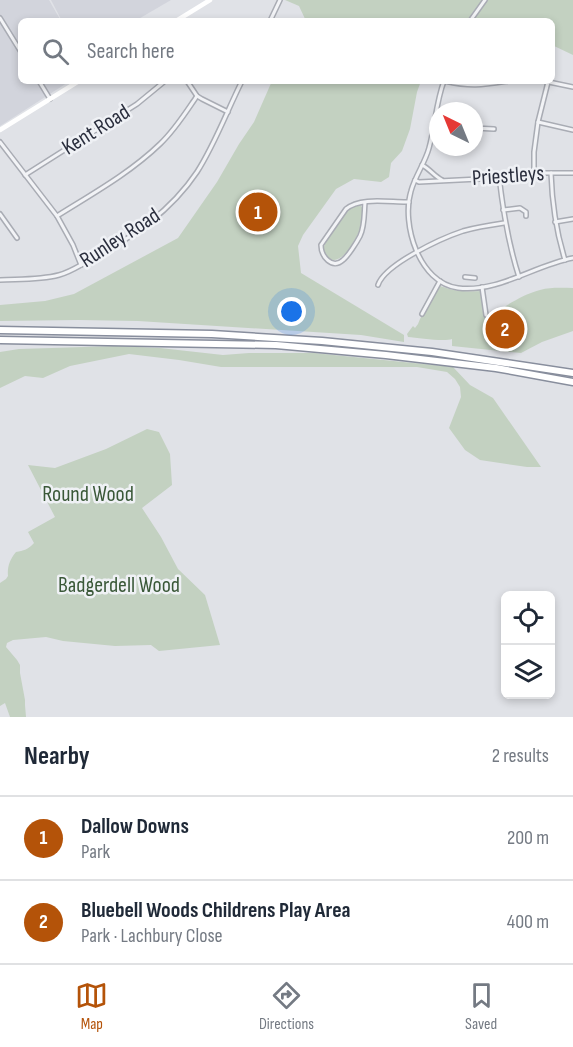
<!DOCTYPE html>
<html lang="en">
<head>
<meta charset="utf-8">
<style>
	:root { --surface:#fff; --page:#f6f6f7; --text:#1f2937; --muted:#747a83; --line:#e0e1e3; --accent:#b45309 }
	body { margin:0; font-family:"Sofia Sans Condensed",sans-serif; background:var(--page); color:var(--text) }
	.controls { position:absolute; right:18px; bottom:18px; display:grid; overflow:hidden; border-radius:9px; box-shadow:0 3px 9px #0003 }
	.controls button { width:54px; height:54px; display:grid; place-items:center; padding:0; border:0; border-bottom:2px solid var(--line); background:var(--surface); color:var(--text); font:30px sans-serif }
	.compass { position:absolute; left:429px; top:102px; width:54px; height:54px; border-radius:50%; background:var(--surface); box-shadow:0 3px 9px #0003; rotate:317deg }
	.you { position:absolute; left:292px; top:312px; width:21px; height:21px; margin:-15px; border:4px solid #fff; border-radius:50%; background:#1a73e8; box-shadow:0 0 0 9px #1a73e833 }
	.badge { display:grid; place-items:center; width:39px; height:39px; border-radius:50%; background:var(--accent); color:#fff; font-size:20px; font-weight:700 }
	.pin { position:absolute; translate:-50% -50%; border:3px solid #fff; box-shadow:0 2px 6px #0006 }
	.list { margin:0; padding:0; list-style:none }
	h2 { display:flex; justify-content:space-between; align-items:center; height:78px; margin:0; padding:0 24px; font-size:26px }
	h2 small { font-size:20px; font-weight:400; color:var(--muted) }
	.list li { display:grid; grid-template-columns:39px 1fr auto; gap:18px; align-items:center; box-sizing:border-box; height:84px; padding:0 24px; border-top:2px solid var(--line) }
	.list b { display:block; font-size:22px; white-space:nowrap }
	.list p { margin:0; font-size:20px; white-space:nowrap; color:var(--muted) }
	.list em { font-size:20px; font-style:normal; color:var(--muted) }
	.icon { flex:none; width:33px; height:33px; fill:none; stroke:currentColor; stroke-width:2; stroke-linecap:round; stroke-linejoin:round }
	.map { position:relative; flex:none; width:573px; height:717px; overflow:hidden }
	.search { position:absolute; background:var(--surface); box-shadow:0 3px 9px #0003; left:18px; right:18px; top:18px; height:66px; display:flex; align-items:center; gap:15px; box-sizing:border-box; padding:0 21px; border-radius:9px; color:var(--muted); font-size:22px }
	.sheet { height:246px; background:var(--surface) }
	nav { display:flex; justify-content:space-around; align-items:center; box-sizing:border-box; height:84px; border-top:2px solid var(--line); background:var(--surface); font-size:16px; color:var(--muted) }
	nav a { display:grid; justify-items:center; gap:3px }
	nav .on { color:var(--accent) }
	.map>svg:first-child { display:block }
</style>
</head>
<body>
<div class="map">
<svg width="573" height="717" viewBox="0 0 573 717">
	<rect width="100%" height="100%" fill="#e0e2e7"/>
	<g fill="#d2d4dc">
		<path d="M 0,0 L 49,0 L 61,21 L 21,21 L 21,81 L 70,81 L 0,126 Z"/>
		<path d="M 51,0 L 171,0 L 135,21 L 62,21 Z"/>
	</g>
	<g fill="#c3d1c1">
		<path d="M 285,0 L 573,0 L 573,55 L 552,45 L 552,21 L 306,21 L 299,6 Z"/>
		<path d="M 272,81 L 421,81 L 417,92 L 410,129 L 402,151 L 391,163 L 389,177 L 381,182 L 354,179 L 336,189 L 303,235 L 298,246 L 301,273 L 404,335 L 404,342 L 361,335 L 138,321 L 78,320 L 0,321 L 0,305 L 45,301 L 74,294 L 178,238 L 217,182 L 239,144 L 254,122 Z"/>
		<path d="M 359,203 L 363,209 C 363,216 362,223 360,229 C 355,244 333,278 323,248 C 332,232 341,210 359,203 Z"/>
		<path d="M 440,286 C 454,291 465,292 481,291 L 485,317 C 503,309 520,295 540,290 C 551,287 562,288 573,288 L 573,331 L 542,342 L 521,353 L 452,346 L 452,339 C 445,342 418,338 408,337 L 407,334 L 413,326 L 415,328 L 418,324 L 420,319 Z"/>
		<path d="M 116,346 L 160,348 L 223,355 L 249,353 L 314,353 L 453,367 L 470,385 L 493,398 L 541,467 L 527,467 L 480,460 L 465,450 L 449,428 L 461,397 L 460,387 L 455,379 L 447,372 L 417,367 L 221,367 L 179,360 L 129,354 L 70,366 L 43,378 L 25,376 L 0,388 L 0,352 L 19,349 Z"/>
		<path d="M 147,429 L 159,432 L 170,454 L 172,485 L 142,508 L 161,537 L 178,569 L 205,595 L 220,645 L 159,651 L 151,645 L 115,646 L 63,641 L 46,637 L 13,640 L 7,643 L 6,647 L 17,660 L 20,665 L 20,673 L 25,700 L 25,705 L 26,717 L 10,717 L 5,703 L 0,706 L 0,583 L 6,579 L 8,576 C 7,567 10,559 16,552 C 23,551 29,549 34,543 L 28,532 L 55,517 L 28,465 L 55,468 L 106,449 Z"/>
	</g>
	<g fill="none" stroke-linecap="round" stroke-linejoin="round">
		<defs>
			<g id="street">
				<path d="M 0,18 L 21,52"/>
				<path d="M 270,21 L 280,0"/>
				<path d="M 470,21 L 485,0"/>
				<path d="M 39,81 L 50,99"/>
				<path d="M 187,81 L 197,96 L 202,99 L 228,112"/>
				<path d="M 444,81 C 436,102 435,126 429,148 C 425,163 415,176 411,191 C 401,224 419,283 458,288 C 498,293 535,265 573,258"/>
				<path d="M 445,81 C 471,87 482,85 508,81"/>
				<path d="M 544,81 L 573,87"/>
				<path d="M 538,122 L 573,130"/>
				<path d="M 474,128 L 494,129"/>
				<path d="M 0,142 L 57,216 L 73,245 L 81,265"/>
				<path d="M 422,165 C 430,169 434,176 442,180"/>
				<path d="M 534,172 L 534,152 L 538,122 L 548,82"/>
				<path d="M 551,173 C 552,203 556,231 565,260"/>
				<path d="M 25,175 L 137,104 L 165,81"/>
				<path d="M 499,176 C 503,211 508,243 519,277"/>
				<path d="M 415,180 L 419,182 L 479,179 L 517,173 L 573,173"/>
				<path d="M 365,202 C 364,213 365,226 360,236 C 357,242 348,256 343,260 C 332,270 321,256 321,245 L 346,209 C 360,197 388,202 406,202 L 409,202"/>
				<path d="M 503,210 L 520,208 L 526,212 L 526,216"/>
				<path d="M 0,214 L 17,238"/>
				<path d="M 57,216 C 92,194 130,173 160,144 C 175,130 186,112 197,96"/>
				<path d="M 555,222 L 573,219"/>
				<path d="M 465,277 L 475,278"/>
				<path d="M 0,280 C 20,279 40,280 59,275 C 71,272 82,264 92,259 C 133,237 171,211 197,172 C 215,144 227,111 242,81"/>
				<path d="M 378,285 C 385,264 442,238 463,231 C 477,227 490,225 504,223"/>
				<path d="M 482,287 L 486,315"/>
				<path d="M 422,314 L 440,281"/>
			</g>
			<g id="highway">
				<path d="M 0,330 L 212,334 L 322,341 L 432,352 L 573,373"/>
				<path d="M 0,340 L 276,345 L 386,355 L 496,368 L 573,382"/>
			</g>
		</defs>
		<use href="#street" stroke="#a9acb4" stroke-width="6"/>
		<use href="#highway" stroke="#888e9d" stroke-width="9"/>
		<use href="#street" stroke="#f2f3f6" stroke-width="3"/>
		<g stroke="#fff" stroke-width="4.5">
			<path d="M 176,21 L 210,0"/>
			<path d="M 0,130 L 79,81"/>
		</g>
		<use href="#highway" stroke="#fff" stroke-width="6"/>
	</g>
	<g text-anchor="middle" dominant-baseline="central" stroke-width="5" stroke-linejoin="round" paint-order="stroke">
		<g font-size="22" fill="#2a2e3d" stroke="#eff1f5">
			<text transform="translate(96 130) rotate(-32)">Kent Road</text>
			<text transform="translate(508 176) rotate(-4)">Priestleys</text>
			<text transform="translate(120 238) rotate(-33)">Runley Road</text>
		</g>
		<g font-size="22" fill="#3a5838" stroke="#eff1f5">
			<text x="88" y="494">Round Wood</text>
			<text x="119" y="585">Badgerdell Wood</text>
		</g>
	</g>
</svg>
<div class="controls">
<button><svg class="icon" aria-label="locate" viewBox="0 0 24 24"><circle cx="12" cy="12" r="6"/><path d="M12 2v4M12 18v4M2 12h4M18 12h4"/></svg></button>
<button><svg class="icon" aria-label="layers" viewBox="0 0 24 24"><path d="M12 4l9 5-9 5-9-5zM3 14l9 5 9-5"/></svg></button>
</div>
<svg class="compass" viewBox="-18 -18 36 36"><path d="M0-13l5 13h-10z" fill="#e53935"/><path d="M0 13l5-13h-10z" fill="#747a83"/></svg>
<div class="you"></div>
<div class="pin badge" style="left:258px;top:212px">1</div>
<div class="pin badge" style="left:505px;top:329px">2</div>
<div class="search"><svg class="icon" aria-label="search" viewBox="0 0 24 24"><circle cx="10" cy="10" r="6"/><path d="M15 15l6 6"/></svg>Search here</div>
</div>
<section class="sheet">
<h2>Nearby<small>2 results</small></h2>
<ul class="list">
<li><span class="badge">1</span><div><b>Dallow Downs</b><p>Park</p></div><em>200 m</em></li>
<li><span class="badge">2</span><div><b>Bluebell Woods Childrens Play Area</b><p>Park · Lachbury Close</p></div><em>400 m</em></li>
</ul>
</section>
<nav>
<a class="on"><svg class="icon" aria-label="map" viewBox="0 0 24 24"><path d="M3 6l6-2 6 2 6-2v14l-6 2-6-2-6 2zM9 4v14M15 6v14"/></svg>Map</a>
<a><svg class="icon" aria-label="directions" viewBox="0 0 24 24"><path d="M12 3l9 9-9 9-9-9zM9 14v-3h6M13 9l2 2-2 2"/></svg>Directions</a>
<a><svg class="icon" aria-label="saved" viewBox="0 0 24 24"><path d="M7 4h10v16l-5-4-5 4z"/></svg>Saved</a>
</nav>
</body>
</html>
